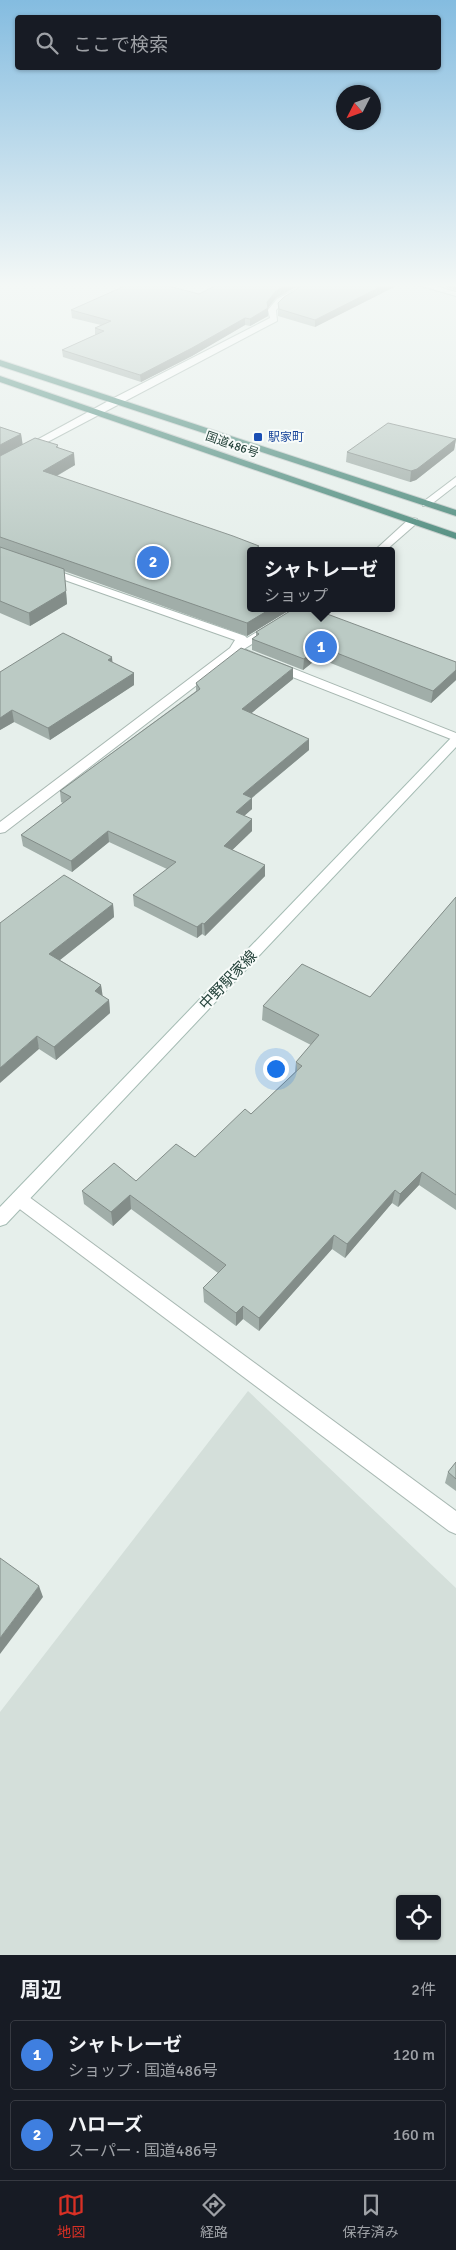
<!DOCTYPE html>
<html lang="ja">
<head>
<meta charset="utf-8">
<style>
	:root { --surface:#171b24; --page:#242831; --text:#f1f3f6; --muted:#9ea1a6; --line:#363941; --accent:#d93025 }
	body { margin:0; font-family:Signika,"Noto Sans JP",sans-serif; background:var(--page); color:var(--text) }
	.controls { position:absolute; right:15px; bottom:15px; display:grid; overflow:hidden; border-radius:5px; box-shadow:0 1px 4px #0004 }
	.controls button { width:45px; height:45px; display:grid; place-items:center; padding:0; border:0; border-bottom:1px solid var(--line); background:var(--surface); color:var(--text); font:25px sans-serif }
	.compass { position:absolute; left:336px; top:85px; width:45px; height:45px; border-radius:50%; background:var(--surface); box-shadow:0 1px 4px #0004; rotate:228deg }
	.you { position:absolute; left:275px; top:1068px; width:18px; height:18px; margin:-12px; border:4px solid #fff; border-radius:50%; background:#1a73e8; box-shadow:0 0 0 8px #1a73e833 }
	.badge { display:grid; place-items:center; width:32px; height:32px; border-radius:50%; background:var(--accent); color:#fff; font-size:16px; font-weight:700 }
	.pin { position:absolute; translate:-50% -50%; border:2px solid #fff; box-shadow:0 1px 5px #0006 }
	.popup { position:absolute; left:247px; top:547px; width:148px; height:65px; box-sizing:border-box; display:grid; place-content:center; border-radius:5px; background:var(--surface); filter:drop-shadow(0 1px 4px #0005); font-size:16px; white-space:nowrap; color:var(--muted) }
	.popup b { font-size:19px; color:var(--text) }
	.popup::after { content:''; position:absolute; left:50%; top:100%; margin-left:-10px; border:10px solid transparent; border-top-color:var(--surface) }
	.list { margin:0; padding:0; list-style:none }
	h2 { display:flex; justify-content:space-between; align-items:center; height:65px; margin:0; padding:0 20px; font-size:21px }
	h2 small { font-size:16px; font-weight:400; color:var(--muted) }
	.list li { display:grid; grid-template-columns:32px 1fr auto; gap:15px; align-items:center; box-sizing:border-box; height:70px; margin:0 10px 10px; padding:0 10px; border:1px solid var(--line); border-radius:5px }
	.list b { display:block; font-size:19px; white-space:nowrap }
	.list p { margin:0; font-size:16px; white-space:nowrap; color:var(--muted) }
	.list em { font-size:16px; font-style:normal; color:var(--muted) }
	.icon { flex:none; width:28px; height:28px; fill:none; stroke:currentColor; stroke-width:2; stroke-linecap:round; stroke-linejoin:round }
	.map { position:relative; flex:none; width:456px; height:1955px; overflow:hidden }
	.search { position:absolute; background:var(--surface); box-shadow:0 1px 4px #0004; left:15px; right:15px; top:15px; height:55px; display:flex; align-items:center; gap:12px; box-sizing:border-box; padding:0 18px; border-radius:5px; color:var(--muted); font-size:19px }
	.sheet { height:225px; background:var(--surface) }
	nav { display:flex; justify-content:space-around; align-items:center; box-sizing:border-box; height:70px; border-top:1px solid var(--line); background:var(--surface); font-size:14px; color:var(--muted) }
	nav a { display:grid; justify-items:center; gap:2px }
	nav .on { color:var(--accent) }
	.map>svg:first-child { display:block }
</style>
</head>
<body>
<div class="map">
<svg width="456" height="1955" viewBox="0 0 456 1955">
	<rect width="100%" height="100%" fill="#e6efeb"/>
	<path fill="#d4dfda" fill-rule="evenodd" d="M 248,1391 L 456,1588 L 456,1955 L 0,1955 L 0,1712 ZM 400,1899 L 437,1899 L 437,1936 L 400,1936 Z"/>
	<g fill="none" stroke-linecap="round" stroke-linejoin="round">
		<defs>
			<g id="minor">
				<path d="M 304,285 L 314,285 L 283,303 L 276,310 L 277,321 L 0,467 L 0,460 L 112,399 L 270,318 L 268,310 L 277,299 Z"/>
				<path d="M 418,285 L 432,285 L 456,292 L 456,296 Z"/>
				<path d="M 456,477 L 456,485 L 429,506 L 423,506 L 423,502 Z"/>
				<path d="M 413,518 L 417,519 L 417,523 L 385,551 L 374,551 L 409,519 Z"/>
				<path d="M 46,567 L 245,636 L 247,638 L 297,608 L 310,608 L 244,649 L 456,733 L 456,741 L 236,655 L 5,832 L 0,833 L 0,822 L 230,648 L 235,640 L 42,572 L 42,568 Z"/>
				<path d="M 19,1192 L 25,1194 L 456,1511 L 456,1534 L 449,1531 L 13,1204 L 10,1199 L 13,1194 Z"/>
			</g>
			<path id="secondary" d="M 456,736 L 456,747 L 6,1224 L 0,1226 L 0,1207 L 452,737 Z"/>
			<g id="trunk">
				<path d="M 0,360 L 456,510 L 456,516 L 0,366 Z"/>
				<path d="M 0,376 L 456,533 L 456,539 L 0,382 Z"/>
			</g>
		</defs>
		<use href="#minor" stroke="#a8b8b2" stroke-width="2"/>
		<use href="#secondary" stroke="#a4bbb3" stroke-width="2"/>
		<use href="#trunk" stroke="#c2cac8" stroke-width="2"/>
		<use href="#minor" fill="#fff" fill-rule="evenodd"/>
		<use href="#secondary" fill="#fff" fill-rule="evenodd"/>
		<use href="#trunk" fill="#4c8a7c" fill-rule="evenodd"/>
	</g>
	<g fill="#a1aea9">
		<path d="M 398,285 L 315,327 L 278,316 L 278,303 Z"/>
		<path d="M 440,285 L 456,285 L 456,290 Z"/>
		<path d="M 199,294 L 276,298 L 268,308 L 268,316 L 250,326 L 245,325 L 192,356 L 141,382 L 63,357 L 62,350 L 95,335 L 95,328 L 101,325 L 72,318 L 71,310 Z"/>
		<path d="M 0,427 L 21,434 L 22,444 L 58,445 L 58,447 L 75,465 L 57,476 L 251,608 L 288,608 L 288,611 L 247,636 L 64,571 L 67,604 L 30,626 L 0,613 Z"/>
		<path d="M 456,439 L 454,450 L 416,480 L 410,482 L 346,462 L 347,452 Z"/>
		<path d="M 256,632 L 456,662 L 456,680 L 431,703 L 318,658 L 303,670 L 252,650 L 252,639 L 256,636 Z"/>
		<path d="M 112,663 L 134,673 L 134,685 L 50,740 L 14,722 L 0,730 L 0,672 Z"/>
		<path d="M 293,679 L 251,713 L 309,750 L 252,798 L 252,809 L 244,816 L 252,831 L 232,850 L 265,876 L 205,936 L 202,934 L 197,938 L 134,906 L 133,895 L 167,869 L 109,842 L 72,872 L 23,846 L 21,835 L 63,803 L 61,802 L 60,791 L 196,691 L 196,683 Z"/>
		<path d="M 456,897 L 456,1210 L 419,1185 L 398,1207 L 392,1203 L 345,1258 L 332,1249 L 259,1331 L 243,1319 L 236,1326 L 204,1302 L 203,1288 L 218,1273 L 131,1209 L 113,1226 L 84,1204 L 82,1191 L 136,1181 L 195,1157 L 251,1114 L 295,1072 L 296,1062 L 311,1045 L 262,1020 L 263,1006 L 370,997 Z"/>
		<path d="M 113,904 L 114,917 L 60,960 L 101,985 L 102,996 L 109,1000 L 110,1013 L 56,1060 L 39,1049 L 0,923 Z"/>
		<path d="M 456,1462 L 456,1491 L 445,1483 L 448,1472 Z"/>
	</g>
	<g fill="#838d89">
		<path d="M 286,285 L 300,285 L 276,298 L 267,309 L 267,302 L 276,291 Z"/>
		<path d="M 384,285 L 398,285 L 315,327 L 315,320 Z"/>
		<path d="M 268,308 L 268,316 L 250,326 L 250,319 Z"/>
		<path d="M 245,318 L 245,325 L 192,356 L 141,382 L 140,375 Z"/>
		<path d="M 21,434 L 23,446 L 0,458 L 0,445 Z"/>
		<path d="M 456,439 L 454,450 L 416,480 L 410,482 L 411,471 Z"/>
		<path d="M 74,453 L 75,465 L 44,483 L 43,471 Z"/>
		<path d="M 66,591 L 67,604 L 30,626 L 29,613 Z"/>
		<path d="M 272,608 L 288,608 L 288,611 L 247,636 L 247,623 Z"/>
		<path d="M 319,646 L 318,658 L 303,670 L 304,659 Z"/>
		<path d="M 112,657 L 113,668 L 108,660 Z"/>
		<path d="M 293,668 L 293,679 L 242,721 L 242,709 Z"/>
		<path d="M 456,670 L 456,680 L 431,703 L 433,691 Z"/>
		<path d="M 134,673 L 134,685 L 50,740 L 48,728 Z"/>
		<path d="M 12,710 L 14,722 L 0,730 L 0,718 Z"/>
		<path d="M 309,739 L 309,750 L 243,805 L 243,794 Z"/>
		<path d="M 252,798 L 252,809 L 236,823 L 236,812 Z"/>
		<path d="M 252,819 L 252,831 L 224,858 L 224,846 Z"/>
		<path d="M 108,831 L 109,842 L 72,872 L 71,861 Z"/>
		<path d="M 265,865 L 265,876 L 205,936 L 204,924 Z"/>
		<path d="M 113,904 L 114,917 L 51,967 L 49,954 Z"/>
		<path d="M 202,923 L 202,934 L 197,938 L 197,927 Z"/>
		<path d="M 101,985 L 103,998 L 95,991 Z"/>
		<path d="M 109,1000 L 110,1013 L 56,1060 L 54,1047 Z"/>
		<path d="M 37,1036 L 39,1049 L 0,1083 L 0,1068 Z"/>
		<path d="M 422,1172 L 419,1185 L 398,1207 L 400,1194 Z"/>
		<path d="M 395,1190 L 392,1203 L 345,1258 L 347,1244 Z"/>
		<path d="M 130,1195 L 131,1209 L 113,1226 L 111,1212 Z"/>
		<path d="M 334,1235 L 332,1249 L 259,1331 L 259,1318 Z"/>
		<path d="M 243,1306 L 243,1319 L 236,1326 L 236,1313 Z"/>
		<path d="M 39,1586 L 43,1597 L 0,1654 L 0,1638 Z"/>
	</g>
	<g fill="#bbcac4" stroke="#838d89">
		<path d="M 127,285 L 164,285 L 199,294 L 217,285 L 286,285 L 276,291 L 267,302 L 268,308 L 250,319 L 245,318 L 192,348 L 140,375 L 62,350 L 104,331 L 95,328 L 111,321 L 71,310 Z"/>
		<path d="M 304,285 L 384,285 L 315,320 L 279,309 L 278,303 L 284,297 Z"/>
		<path d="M 388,423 L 456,439 L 417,469 L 411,471 L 347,452 Z"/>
		<path d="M 0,427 L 21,434 L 0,445 Z"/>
		<path d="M 35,438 L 58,445 L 56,447 L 74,453 L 43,471 L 233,536 L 259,546 L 256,548 L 263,551 L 251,551 L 251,608 L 272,608 L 247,623 L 0,537 L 0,456 Z"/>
		<path d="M 0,547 L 64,569 L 66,591 L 29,613 L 0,601 Z"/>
		<path d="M 295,608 L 311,608 L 456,662 L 456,670 L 433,691 L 319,646 L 304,659 L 252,639 L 259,634 L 256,632 Z"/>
		<path d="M 63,633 L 112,657 L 108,660 L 134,673 L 48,728 L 12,710 L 0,718 L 0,672 Z"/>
		<path d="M 241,648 L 293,668 L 242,709 L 309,739 L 243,794 L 252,798 L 236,812 L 252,819 L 224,846 L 265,865 L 204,924 L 202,923 L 197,927 L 133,895 L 176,862 L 108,831 L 71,861 L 21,835 L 71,797 L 60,791 L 200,689 L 196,683 Z"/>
		<path d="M 64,875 L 113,904 L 49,954 L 101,985 L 95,991 L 109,1000 L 54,1047 L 37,1036 L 0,1068 L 0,923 Z"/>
		<path d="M 456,897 L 456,1195 L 422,1172 L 400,1194 L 395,1190 L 347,1244 L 334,1235 L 259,1318 L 243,1306 L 236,1313 L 203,1288 L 226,1265 L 130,1195 L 111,1212 L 82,1191 L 114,1163 L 136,1181 L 176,1144 L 195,1157 L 245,1109 L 251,1114 L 302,1066 L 296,1062 L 319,1035 L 263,1006 L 302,964 L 370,997 Z"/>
		<path d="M 456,1462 L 456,1479 L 448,1472 Z"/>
		<path d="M 0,1558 L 39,1586 L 0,1638 Z"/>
	</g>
	<linearGradient id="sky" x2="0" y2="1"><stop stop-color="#84bce0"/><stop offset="0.51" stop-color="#f4f8f6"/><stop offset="1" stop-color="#f4f8f6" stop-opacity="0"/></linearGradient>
	<rect width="456" height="559" fill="url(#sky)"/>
	<rect fill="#1a4fb4" stroke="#f7fbf9" stroke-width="2" x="253" y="432" width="10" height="10" rx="2.5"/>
	<g text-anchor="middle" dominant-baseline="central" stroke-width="4" stroke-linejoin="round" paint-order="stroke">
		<g font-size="12" fill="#164399" stroke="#f7fbf9" text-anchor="start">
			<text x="268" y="437">駅家町</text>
		</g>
		<g font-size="12" fill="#24423a" stroke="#f7fbf9">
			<text transform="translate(232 445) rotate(19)">国道486号</text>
		</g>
		<g font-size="15" fill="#24423a" stroke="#f7fbf9">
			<text transform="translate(228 980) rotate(-46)">中野駅家線</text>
		</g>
	</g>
</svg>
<div class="controls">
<button><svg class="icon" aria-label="locate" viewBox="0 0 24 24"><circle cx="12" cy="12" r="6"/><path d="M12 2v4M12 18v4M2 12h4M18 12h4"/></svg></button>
</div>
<svg class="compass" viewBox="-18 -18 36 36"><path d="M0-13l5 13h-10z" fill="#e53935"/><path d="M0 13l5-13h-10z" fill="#9ea1a6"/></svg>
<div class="you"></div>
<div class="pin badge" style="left:321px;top:647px;background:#3f7fe0">1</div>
<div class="popup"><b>シャトレーゼ</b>ショップ</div>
<div class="pin badge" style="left:153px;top:562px;background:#3f7fe0">2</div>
<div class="search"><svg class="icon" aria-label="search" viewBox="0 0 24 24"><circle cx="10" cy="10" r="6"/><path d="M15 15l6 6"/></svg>ここで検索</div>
</div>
<section class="sheet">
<h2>周辺<small>2件</small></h2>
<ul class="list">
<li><span class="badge" style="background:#3f7fe0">1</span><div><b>シャトレーゼ</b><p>ショップ · 国道486号</p></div><em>120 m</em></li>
<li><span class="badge" style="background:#3f7fe0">2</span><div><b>ハローズ</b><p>スーパー · 国道486号</p></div><em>160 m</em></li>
</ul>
</section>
<nav>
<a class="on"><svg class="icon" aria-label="map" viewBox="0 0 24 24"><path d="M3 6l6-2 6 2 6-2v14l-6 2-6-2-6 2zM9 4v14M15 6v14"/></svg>地図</a>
<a><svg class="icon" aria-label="directions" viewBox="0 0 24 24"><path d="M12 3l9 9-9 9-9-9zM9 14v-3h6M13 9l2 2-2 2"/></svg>経路</a>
<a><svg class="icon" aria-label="saved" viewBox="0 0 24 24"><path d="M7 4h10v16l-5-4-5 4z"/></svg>保存済み</a>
</nav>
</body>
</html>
